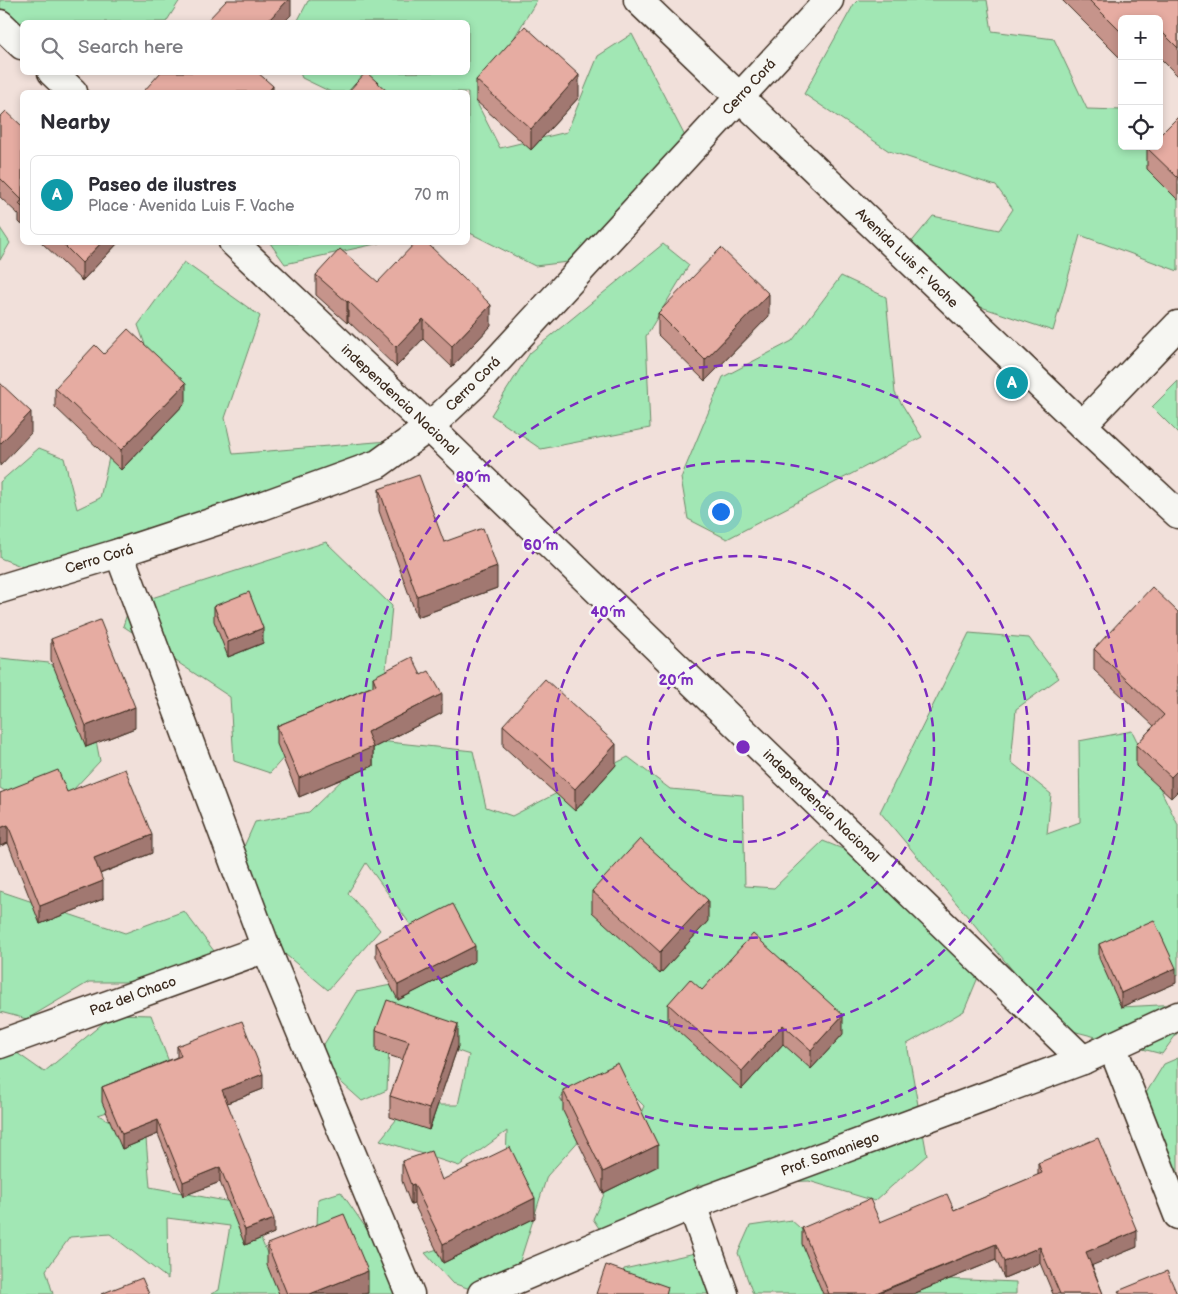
<!DOCTYPE html>
<html lang="en">
<head>
<meta charset="utf-8">
<style>
	:root { --surface:#fff; --page:#f7f7f7; --text:#2b2b33; --muted:#7c7c81; --line:#e1e1e2; --accent:#1a73e8 }
	body { margin:0; font-family:"Balsamiq Sans",sans-serif; background:var(--page); color:var(--text) }
	.controls { position:absolute; right:15px; top:15px; display:grid; overflow:hidden; border-radius:8px; box-shadow:0 2px 8px #0003 }
	.controls button { width:45px; height:45px; display:grid; place-items:center; padding:0; border:0; border-bottom:1px solid var(--line); background:var(--surface); color:var(--text); font:25px sans-serif }
	.you { position:absolute; left:720px; top:511px; width:18px; height:18px; margin:-12px; border:4px solid #fff; border-radius:50%; background:#1a73e8; box-shadow:0 0 0 8px #1a73e833 }
	.badge { display:grid; place-items:center; width:32px; height:32px; border-radius:50%; background:var(--accent); color:#fff; font-size:16px; font-weight:700 }
	.pin { position:absolute; translate:-50% -50%; border:2px solid #fff; box-shadow:0 1px 5px #0006 }
	.list { margin:0; padding:0; list-style:none }
	h2 { display:flex; justify-content:space-between; align-items:center; height:65px; margin:0; padding:0 20px; font-size:21px }
	h2 small { font-size:16px; font-weight:400; color:var(--muted) }
	.list li { display:grid; grid-template-columns:32px 1fr auto; gap:15px; align-items:center; box-sizing:border-box; height:80px; margin:0 10px 10px; padding:0 10px; border:1px solid var(--line); border-radius:8px }
	.list b { display:block; font-size:19px; white-space:nowrap }
	.list p { margin:0; font-size:16px; white-space:nowrap; color:var(--muted) }
	.list em { font-size:16px; font-style:normal; color:var(--muted) }
	.icon { flex:none; width:28px; height:28px; fill:none; stroke:currentColor; stroke-width:2; stroke-linecap:round; stroke-linejoin:round }
	.map { position:relative; flex:none; width:1178px; height:1294px; overflow:hidden }
	.search { position:absolute; background:var(--surface); box-shadow:0 2px 8px #0003; left:20px; top:20px; width:450px; height:55px; display:flex; align-items:center; gap:12px; box-sizing:border-box; padding:0 18px; border-radius:8px; color:var(--muted); font-size:19px }
	.panel { position:absolute; background:var(--surface); box-shadow:0 2px 8px #0003; left:20px; top:90px; width:450px; height:155px; border-radius:8px }
	.map>svg:first-child { display:block }
</style>
</head>
<body>
<div class="map">
<svg width="1178" height="1294" viewBox="0 0 1178 1294">
	<rect width="100%" height="100%" fill="#f1e0da"/>
	<filter id="ink" filterUnits="userSpaceOnUse"><feTurbulence type="fractalNoise" baseFrequency=".02" numOctaves="2"/><feDisplacementMap in="SourceGraphic" scale="10" xChannelSelector="R" yChannelSelector="G"/><feConvolveMatrix kernelMatrix="1 2 1 2 8 2 1 2 1" color-interpolation-filters="sRGB"/></filter>
	<g filter="url(#ink)">
		<g fill="#a1e7b4" stroke="#6e8869">
			<path d="M 0,0 L 180,0 L 166,22 L 22,22 L 22,27 L 0,8 Z"/>
			<path d="M 311,0 L 537,0 L 476,101 L 500,148 L 567,132 L 598,56 L 632,34 L 689,144 L 592,259 L 535,266 L 468,232 L 468,92 L 331,92 L 302,78 L 300,73 L 468,72 L 468,22 L 297,22 L 308,1 Z"/>
			<path d="M 858,0 L 987,0 L 992,31 L 1054,39 L 1087,109 L 1122,110 L 1122,146 L 1158,146 L 1178,185 L 1178,271 L 1080,235 L 1053,331 L 930,290 L 900,256 L 933,216 L 999,230 L 1013,209 L 996,186 L 889,151 L 804,94 L 854,4 Z"/>
			<path d="M 0,228 L 10,243 L 0,260 Z"/>
			<path d="M 270,243 L 380,243 L 285,264 Z"/>
			<path d="M 663,244 L 689,265 L 646,336 L 650,428 L 541,449 L 491,415 L 530,353 Z"/>
			<path d="M 184,262 L 260,316 L 225,418 L 233,454 L 388,441 L 362,484 L 62,582 L 0,558 L 0,482 L 39,448 L 64,458 L 77,509 L 100,498 L 112,444 L 165,401 L 138,325 Z"/>
			<path d="M 841,276 L 886,297 L 895,393 L 922,437 L 727,539 L 688,519 L 681,478 L 723,377 L 792,341 Z"/>
			<path d="M 1178,381 L 1178,433 L 1152,407 Z"/>
			<path d="M 326,542 L 392,606 L 379,741 L 473,751 L 486,807 L 512,816 L 628,757 L 670,789 L 743,795 L 745,886 L 774,888 L 823,841 L 900,872 L 979,975 L 964,1011 L 907,1044 L 927,1155 L 875,1201 L 809,1181 L 698,1185 L 635,1239 L 606,1239 L 593,1219 L 644,1106 L 609,1071 L 560,1098 L 583,1136 L 547,1176 L 514,1280 L 486,1294 L 452,1283 L 425,1253 L 504,1228 L 507,1131 L 459,1166 L 380,1140 L 408,1105 L 458,1105 L 469,1055 L 390,1026 L 387,1090 L 362,1101 L 315,1059 L 356,992 L 446,974 L 366,863 L 348,893 L 380,930 L 328,990 L 243,919 L 229,880 L 255,822 L 309,812 L 354,768 L 319,718 L 270,773 L 234,761 L 230,697 L 123,626 L 130,605 Z"/>
			<path d="M 969,633 L 1029,638 L 1059,678 L 1016,709 L 1011,762 L 1051,794 L 1047,834 L 1080,822 L 1079,741 L 1132,731 L 1178,825 L 1178,976 L 1169,972 L 1121,1007 L 1178,1004 L 1178,1032 L 1162,1054 L 1061,1028 L 880,812 Z"/>
			<path d="M 0,658 L 49,663 L 88,699 L 100,761 L 72,791 L 19,799 L 0,788 Z"/>
			<path d="M 0,891 L 125,933 L 184,911 L 220,959 L 184,982 L 89,982 L 27,1019 L 0,1012 Z"/>
			<path d="M 114,1014 L 151,1015 L 179,1088 L 98,1115 L 146,1139 L 150,1187 L 247,1205 L 281,1287 L 293,1294 L 211,1294 L 219,1290 L 230,1226 L 167,1218 L 168,1279 L 110,1234 L 70,1237 L 46,1270 L 53,1294 L 0,1294 L 0,1041 L 44,1072 Z"/>
			<path d="M 1178,1058 L 1178,1183 L 1143,1098 L 1164,1064 Z"/>
			<path d="M 341,1192 L 411,1293 L 411,1294 L 337,1294 L 317,1226 L 318,1199 Z"/>
			<path d="M 791,1220 L 860,1281 L 855,1294 L 753,1294 L 738,1253 L 750,1226 Z"/>
			<path d="M 695,1253 L 728,1294 L 618,1294 L 624,1269 Z"/>
			<path d="M 920,1278 L 1016,1282 L 1016,1294 L 907,1294 Z"/>
		</g>
		<g fill="none" stroke-linecap="round" stroke-linejoin="round">
			<defs>
				<g id="minor">
					<path d="M 0,24 L 22,45"/>
					<path d="M 52,72 L 73,92"/>
					<path d="M 233,242 L 429,427 L 1083,1060"/>
					<path d="M 1082,425 L 1178,325"/>
					<path d="M 119,553 L 266,948 L 410,1294"/>
					<path d="M 0,589 L 119,553 L 262,506 L 378,464 L 429,427 L 479,380 L 829,0"/>
					<path d="M 0,1044 L 266,948"/>
					<path d="M 1112,1046 L 1178,1215"/>
					<path d="M 692,1205 L 724,1294"/>
					<path d="M 482,1294 L 692,1205 L 1083,1060 L 1178,1016"/>
				</g>
				<path id="tertiary" d="M 638,0 L 1082,425 L 1178,514"/>
			</defs>
			<use href="#minor" stroke="#3b2a1e" stroke-width="31"/>
			<use href="#tertiary" stroke="#3b2a1e" stroke-width="31"/>
			<use href="#minor" stroke="#f6f6f2" stroke-width="28"/>
			<use href="#tertiary" stroke="#f6f6f2" stroke-width="28"/>
		</g>
		<g fill="#c6948b" stroke="#3b2a1e">
			<path d="M 1062,0 L 1178,0 L 1178,76 L 1159,57 L 1159,19 L 1122,19 L 1122,60 Z"/>
			<path d="M 476,80 L 579,97 L 531,150 L 476,101 Z"/>
			<path d="M 0,117 L 22,126 L 22,225 L 19,222 L 19,215 L 0,197 Z"/>
			<path d="M 1178,117 L 1178,200 L 1147,169 L 1147,148 Z"/>
			<path d="M 41,242 L 119,242 L 82,281 Z"/>
			<path d="M 316,275 L 378,282 L 491,326 L 452,367 L 423,339 L 396,367 L 348,321 L 347,323 L 316,295 Z"/>
			<path d="M 658,313 L 769,316 L 705,381 L 658,335 Z"/>
			<path d="M 104,354 L 186,402 L 121,470 L 55,407 L 55,388 Z"/>
			<path d="M 379,489 L 444,542 L 497,588 L 417,617 L 379,511 Z"/>
			<path d="M 214,606 L 263,643 L 228,657 L 214,621 Z"/>
			<path d="M 1178,612 L 1178,791 L 1171,798 L 1136,766 L 1136,745 L 1154,726 L 1094,670 L 1094,649 Z"/>
			<path d="M 51,639 L 135,728 L 86,747 L 51,660 Z"/>
			<path d="M 373,677 L 442,713 L 373,748 L 373,766 L 299,797 L 277,744 L 277,726 L 373,686 Z"/>
			<path d="M 503,725 L 616,765 L 575,811 L 503,746 Z"/>
			<path d="M 67,792 L 152,853 L 100,874 L 103,899 L 40,924 L 8,843 L 0,846 L 0,793 Z"/>
			<path d="M 592,891 L 708,921 L 660,974 L 592,912 Z"/>
			<path d="M 376,943 L 475,961 L 398,1000 L 376,957 Z"/>
			<path d="M 1099,944 L 1176,983 L 1121,1007 L 1099,958 Z"/>
			<path d="M 702,990 L 843,1034 L 811,1069 L 783,1044 L 742,1089 L 668,1022 L 668,1004 Z"/>
			<path d="M 376,1030 L 458,1046 L 429,1130 L 390,1117 L 390,1096 L 403,1060 L 376,1051 Z"/>
			<path d="M 177,1046 L 263,1089 L 227,1103 L 274,1233 L 245,1245 L 220,1182 L 183,1196 L 158,1134 L 122,1149 L 102,1102 L 102,1087 L 177,1057 Z"/>
			<path d="M 563,1090 L 658,1166 L 603,1193 L 563,1111 Z"/>
			<path d="M 402,1161 L 442,1180 L 535,1218 L 443,1263 L 414,1204 L 411,1205 L 402,1181 Z"/>
			<path d="M 1038,1163 L 1137,1247 L 1092,1265 L 1103,1294 L 1053,1294 L 1040,1263 L 1004,1278 L 996,1260 L 913,1294 L 823,1294 L 802,1244 L 802,1228 L 880,1222 L 954,1210 L 1038,1175 Z"/>
			<path d="M 267,1244 L 368,1293 L 364,1294 L 279,1294 L 267,1265 Z"/>
		</g>
		<g fill="#a17871" stroke="#3b2a1e">
			<path d="M 288,0 L 291,0 L 291,15 L 284,22 L 267,22 Z"/>
			<path d="M 579,75 L 579,97 L 531,150 L 531,129 Z"/>
			<path d="M 273,86 L 273,92 L 268,92 Z"/>
			<path d="M 102,242 L 119,242 L 82,281 L 82,263 Z"/>
			<path d="M 769,294 L 769,316 L 705,381 L 705,360 Z"/>
			<path d="M 348,301 L 348,321 L 347,323 L 347,302 Z"/>
			<path d="M 491,305 L 491,326 L 452,367 L 452,346 Z"/>
			<path d="M 423,319 L 423,339 L 396,367 L 396,347 Z"/>
			<path d="M 186,383 L 186,402 L 121,470 L 121,450 Z"/>
			<path d="M 31,412 L 31,433 L 0,466 L 0,444 Z"/>
			<path d="M 497,567 L 497,588 L 417,617 L 417,596 Z"/>
			<path d="M 263,628 L 263,643 L 228,657 L 228,642 Z"/>
			<path d="M 442,694 L 442,713 L 373,748 L 373,766 L 299,797 L 299,778 L 367,732 Z"/>
			<path d="M 135,707 L 135,728 L 86,747 L 86,726 Z"/>
			<path d="M 616,744 L 616,765 L 575,811 L 575,789 Z"/>
			<path d="M 1178,770 L 1178,791 L 1171,798 L 1171,777 Z"/>
			<path d="M 8,825 L 8,843 L 0,846 L 0,828 Z"/>
			<path d="M 152,835 L 152,853 L 94,876 L 94,858 Z"/>
			<path d="M 103,881 L 103,899 L 40,924 L 40,906 Z"/>
			<path d="M 708,900 L 708,921 L 660,974 L 660,952 Z"/>
			<path d="M 475,946 L 475,961 L 398,1000 L 398,985 Z"/>
			<path d="M 1176,968 L 1176,983 L 1121,1007 L 1121,993 Z"/>
			<path d="M 843,1015 L 843,1034 L 811,1069 L 811,1050 Z"/>
			<path d="M 458,1024 L 458,1046 L 429,1130 L 429,1109 Z"/>
			<path d="M 783,1025 L 783,1044 L 742,1089 L 742,1071 Z"/>
			<path d="M 263,1074 L 263,1089 L 222,1105 L 222,1090 Z"/>
			<path d="M 158,1120 L 158,1134 L 122,1149 L 122,1134 Z"/>
			<path d="M 658,1145 L 658,1166 L 603,1193 L 603,1172 Z"/>
			<path d="M 220,1167 L 220,1182 L 183,1196 L 183,1182 Z"/>
			<path d="M 414,1184 L 414,1204 L 411,1205 L 411,1185 Z"/>
			<path d="M 535,1198 L 535,1218 L 443,1263 L 443,1244 Z"/>
			<path d="M 274,1219 L 274,1233 L 245,1245 L 245,1230 Z"/>
			<path d="M 1137,1231 L 1137,1247 L 1086,1268 L 1086,1252 Z"/>
			<path d="M 996,1244 L 996,1260 L 913,1294 L 876,1294 Z"/>
			<path d="M 1040,1247 L 1040,1263 L 1004,1278 L 1004,1262 Z"/>
			<path d="M 368,1271 L 368,1293 L 364,1294 L 310,1294 Z"/>
		</g>
		<g fill="#e6aca2" stroke="#3b2a1e">
			<path d="M 227,0 L 288,0 L 267,22 L 206,22 Z"/>
			<path d="M 1089,0 L 1178,0 L 1178,48 L 1159,29 L 1159,19 L 1122,19 L 1122,33 Z"/>
			<path d="M 525,26 L 579,75 L 531,129 L 476,80 Z"/>
			<path d="M 161,72 L 257,72 L 273,86 L 268,92 L 143,92 Z"/>
			<path d="M 366,72 L 388,92 L 348,92 Z"/>
			<path d="M 6,111 L 22,126 L 22,200 L 0,178 L 0,117 Z"/>
			<path d="M 1178,117 L 1178,178 L 1147,148 L 1149,146 L 1159,146 L 1159,136 Z"/>
			<path d="M 22,200 L 22,207 L 19,204 Z"/>
			<path d="M 61,242 L 102,242 L 82,263 Z"/>
			<path d="M 416,242 L 426,242 L 491,305 L 452,346 L 423,319 L 396,347 L 348,301 L 347,302 L 316,275 L 340,249 L 378,282 Z"/>
			<path d="M 721,248 L 769,294 L 705,360 L 658,313 Z"/>
			<path d="M 128,329 L 186,383 L 121,450 L 55,388 L 95,345 L 104,354 Z"/>
			<path d="M 0,383 L 31,412 L 0,444 Z"/>
			<path d="M 419,475 L 444,542 L 483,528 L 497,567 L 417,596 L 379,489 Z"/>
			<path d="M 1152,587 L 1178,612 L 1178,770 L 1171,777 L 1136,745 L 1164,715 L 1094,649 Z"/>
			<path d="M 249,592 L 263,628 L 228,642 L 214,606 Z"/>
			<path d="M 100,620 L 135,707 L 86,726 L 51,639 Z"/>
			<path d="M 412,657 L 421,675 L 429,671 L 442,694 L 367,732 L 373,747 L 299,778 L 277,726 L 376,685 L 373,677 Z"/>
			<path d="M 545,679 L 616,744 L 575,789 L 503,725 Z"/>
			<path d="M 125,769 L 152,835 L 94,858 L 103,881 L 40,906 L 8,825 L 0,828 L 0,793 L 58,770 L 67,792 Z"/>
			<path d="M 640,839 L 708,900 L 660,952 L 592,891 Z"/>
			<path d="M 453,904 L 475,946 L 398,985 L 376,943 Z"/>
			<path d="M 1154,920 L 1176,968 L 1121,993 L 1099,944 Z"/>
			<path d="M 753,934 L 843,1015 L 811,1050 L 783,1025 L 742,1071 L 668,1004 L 690,979 L 702,990 Z"/>
			<path d="M 387,1000 L 458,1024 L 429,1109 L 390,1096 L 409,1041 L 376,1030 Z"/>
			<path d="M 242,1021 L 263,1074 L 222,1090 L 274,1219 L 245,1230 L 220,1167 L 183,1182 L 158,1120 L 122,1134 L 102,1087 L 181,1056 L 177,1046 Z"/>
			<path d="M 618,1063 L 658,1145 L 603,1172 L 563,1090 Z"/>
			<path d="M 1098,1138 L 1137,1231 L 1086,1252 L 1103,1294 L 1060,1294 L 1040,1247 L 1004,1262 L 996,1244 L 876,1293 L 876,1294 L 829,1294 L 802,1228 L 870,1199 L 880,1222 L 947,1194 L 954,1210 L 1042,1173 L 1038,1163 Z"/>
			<path d="M 510,1147 L 535,1198 L 443,1244 L 414,1184 L 411,1185 L 402,1161 L 431,1151 L 442,1180 Z"/>
			<path d="M 344,1214 L 368,1271 L 310,1294 L 287,1294 L 267,1244 Z"/>
			<path d="M 606,1265 L 668,1287 L 666,1294 L 596,1294 Z"/>
			<path d="M 1167,1271 L 1177,1294 L 1120,1294 L 1118,1291 Z"/>
			<path d="M 142,1278 L 149,1294 L 101,1294 Z"/>
		</g>
	</g>
	<g fill="none" stroke="#7b2cbf" stroke-width="2.5" stroke-dasharray="9 6">
		<circle cx="743" cy="747" r="95"/>
		<circle cx="743" cy="747" r="191"/>
		<circle cx="743" cy="747" r="286"/>
		<circle cx="743" cy="747" r="382"/>
	</g>
	<g text-anchor="middle" dominant-baseline="central" stroke-width="4.5" stroke-linejoin="round" paint-order="stroke">
		<g font-size="14" fill="#3b2a1e" stroke="#f6f6f2">
			<text transform="translate(749 87) rotate(-47)">Cerro Corá</text>
			<text transform="translate(907 258) rotate(44)">Avenida Luis F. Vache</text>
			<text transform="translate(473 384) rotate(-45)">Cerro Corá</text>
			<text transform="translate(400 400) rotate(43)">independencia Nacional</text>
			<text transform="translate(99 559) rotate(-17)">Cerro Corá</text>
			<text transform="translate(821 806) rotate(44)">independencia Nacional</text>
			<text transform="translate(133 996) rotate(-20)">Paz del Chaco</text>
			<text transform="translate(830 1154) rotate(-20)">Prof. Samaniego</text>
		</g>
	</g>
	<circle cx="743" cy="747" r="8" fill="#7b2cbf" stroke="#f6f6f2" stroke-width="2.5"/>
	<g font-size="15" text-anchor="middle" font-weight="bold" fill="#7b2cbf" stroke="#f6f6f2" stroke-width="4.5" stroke-linejoin="round" paint-order="stroke">
		<text x="473" y="482">80 m</text>
		<text x="541" y="550">60 m</text>
		<text x="608" y="617">40 m</text>
		<text x="676" y="685">20 m</text>
	</g>
</svg>
<div class="controls">
<button>+</button>
<button>−</button>
<button><svg class="icon" aria-label="locate" viewBox="0 0 24 24"><circle cx="12" cy="12" r="6"/><path d="M12 2v4M12 18v4M2 12h4M18 12h4"/></svg></button>
</div>
<div class="you"></div>
<div class="pin badge" style="left:1012px;top:383px;background:#0f9aa8">A</div>
<div class="search"><svg class="icon" aria-label="search" viewBox="0 0 24 24"><circle cx="10" cy="10" r="6"/><path d="M15 15l6 6"/></svg>Search here</div>
<section class="panel">
<h2>Nearby<small></small></h2>
<ul class="list">
<li><span class="badge" style="background:#0f9aa8">A</span><div><b>Paseo de ilustres</b><p>Place · Avenida Luis F. Vache</p></div><em>70 m</em></li>
</ul>
</section>
</div>
</body>
</html>
